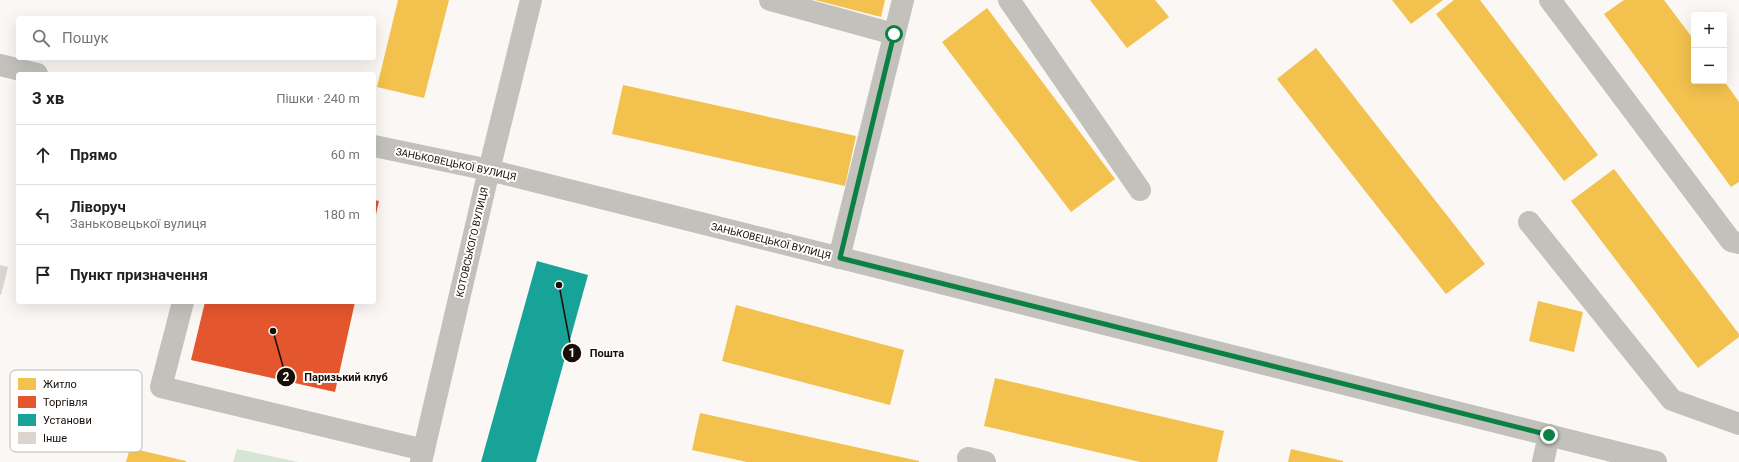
<!DOCTYPE html>
<html lang="uk">
<head>
<meta charset="utf-8">
<style>
	:root { --surface:#fff; --page:#f2f2f2; --text:#222; --muted:#767676; --line:#e0e0e0 }
	body { margin:0; font-family:Roboto,sans-serif; background:var(--page); color:var(--text) }
	.controls { position:absolute; right:12px; top:12px; display:grid; overflow:hidden; border-radius:4px; box-shadow:0 4px 16px #0002 }
	.controls button { width:36px; height:36px; display:grid; place-items:center; padding:0; border:0; border-bottom:1px solid var(--line); background:var(--surface); color:var(--text); font:20px sans-serif }
	.stop { position:absolute; width:12px; height:12px; margin:-9px; border:3px solid #0b8043; border-radius:50%; background:#fff }
	.stop.end { background:#0b8043; border-color:#fff; box-shadow:0 1px 4px #0008 }
	.list { margin:0; padding:0; list-style:none }
	h2 { display:flex; justify-content:space-between; align-items:center; height:52px; margin:0; padding:0 16px; font-size:17px }
	h2 small { font-size:13px; font-weight:400; color:var(--muted) }
	.list li { display:grid; grid-template-columns:26px 1fr auto; gap:12px; align-items:center; box-sizing:border-box; height:60px; padding:0 16px; border-top:1px solid var(--line) }
	.list b { display:block; font-size:15px; white-space:nowrap }
	.list p { margin:0; font-size:13px; white-space:nowrap; color:var(--muted) }
	.list em { font-size:13px; font-style:normal; color:var(--muted) }
	.icon { flex:none; width:22px; height:22px; fill:none; stroke:currentColor; stroke-width:2; stroke-linecap:round; stroke-linejoin:round }
	.map { position:relative; flex:none; width:1739px; height:462px; overflow:hidden }
	.search { position:absolute; background:var(--surface); box-shadow:0 4px 16px #0002; left:16px; top:16px; width:360px; height:44px; display:flex; align-items:center; gap:10px; box-sizing:border-box; padding:0 14px; border-radius:4px; color:var(--muted); font-size:15px }
	.panel { position:absolute; background:var(--surface); box-shadow:0 4px 16px #0002; left:16px; top:72px; width:360px; height:232px; border-radius:4px }
	.map>svg:first-child { display:block }
</style>
</head>
<body>
<div class="map">
<svg width="1739" height="462" viewBox="0 0 1739 462">
	<rect width="100%" height="100%" fill="#faf7f4"/>
	<path fill="#d7e5d6" d="M 237,449 L 298,462 L 233,462 Z"/>
	<g fill="#f2c14e">
		<path d="M 398,0 L 449,0 L 424,98 L 377,87 Z"/>
		<path d="M 815,0 L 885,0 L 881,17 Z"/>
		<path d="M 1090,0 L 1155,0 L 1169,17 L 1127,48 Z"/>
		<path d="M 1392,0 L 1443,0 L 1411,24 Z"/>
		<path d="M 1454,0 L 1480,0 L 1598,155 L 1564,181 L 1436,14 Z"/>
		<path d="M 1624,0 L 1664,0 L 1694,40 L 1694,81 L 1724,81 L 1739,102 L 1739,182 L 1731,187 L 1604,14 Z"/>
		<path d="M 987,8 L 1115,179 L 1071,212 L 942,42 Z"/>
		<path d="M 1316,48 L 1485,264 L 1446,294 L 1277,79 Z"/>
		<path d="M 623,85 L 856,136 L 845,186 L 612,134 Z"/>
		<path d="M 1614,169 L 1739,334 L 1739,337 L 1698,368 L 1571,201 Z"/>
		<path d="M 1538,301 L 1583,312 L 1574,352 L 1529,341 Z"/>
		<path d="M 736,305 L 904,350 L 890,405 L 722,361 Z"/>
		<path d="M 995,378 L 1224,431 L 1217,462 L 1140,462 L 984,426 Z"/>
		<path d="M 700,413 L 919,461 L 919,462 L 747,462 L 692,450 Z"/>
		<path d="M 130,448 L 186,461 L 186,462 L 126,462 Z"/>
		<path d="M 1291,449 L 1343,461 L 1343,462 L 1288,462 Z"/>
	</g>
	<g fill="#e4572e">
		<path d="M 374,200 L 379,201 L 375,219 L 374,218 Z"/>
		<path d="M 205,302 L 355,302 L 335,392 L 191,360 Z"/>
	</g>
	<path fill="#17a398" d="M 537,261 L 588,275 L 536,462 L 481,462 Z"/>
	<path fill="#dcd4ce" d="M 0,265 L 8,267 L 1,295 L 0,294 Z"/>
	<g fill="none" stroke-linecap="round" stroke-linejoin="round">
		<g stroke="#c3c1bc" stroke-width="22">
			<path d="M 770,0 L 894,34"/>
			<path d="M 1009,0 L 1140,190"/>
			<path d="M 1550,0 L 1731,241 L 1739,243"/>
			<path d="M 0,65 L 37,74"/>
			<path d="M 374,146 L 489,170 L 1656,462"/>
			<path d="M 1529,222 L 1672,400 L 1739,424"/>
			<path d="M 839,258 L 903,0"/>
			<path d="M 183,302 L 161,387 L 424,450"/>
			<path d="M 968,458 L 985,462"/>
			<path d="M 421,462 L 489,170 L 531,0"/>
			<path d="M 1543,462 L 1549,435"/>
		</g>
	</g>
	<g fill="none" stroke-linecap="round" stroke-linejoin="round">
		<path stroke="#0b8043" stroke-width="5" d="M 894,34 L 840,258 L 1549,435"/>
	</g>
	<g text-anchor="middle" dominant-baseline="central" stroke-width="4" stroke-linejoin="round" paint-order="stroke">
		<g font-size="10" fill="#190d06" stroke="#fff">
			<text transform="translate(456 164) rotate(12)">ЗАНЬКОВЕЦЬКОЇ ВУЛИЦЯ</text>
			<text transform="translate(771 241) rotate(14)">ЗАНЬКОВЕЦЬКОЇ ВУЛИЦЯ</text>
			<text transform="translate(472 242) rotate(-77)">КОТОВСЬКОГО ВУЛИЦЯ</text>
		</g>
	</g>
	<rect x="10" y="370" width="132" height="82" rx="6" fill="#fff" stroke="#bab6b4" stroke-width="1"/>
	<rect x="18" y="378" width="18" height="12" fill="#f2c14e"/>
	<rect x="18" y="396" width="18" height="12" fill="#e4572e"/>
	<rect x="18" y="414" width="18" height="12" fill="#17a398"/>
	<rect x="18" y="432" width="18" height="12" fill="#dcd4ce"/>
	<g font-size="11" fill="#190d06">
		<text x="43" y="388">Житло</text>
		<text x="43" y="406">Торгівля</text>
		<text x="43" y="424">Установи</text>
		<text x="43" y="442">Інше</text>
	</g>
	<path fill="none" stroke="#190d06" stroke-width="1.5" d="M559 285L572 353M273 331L286 377"/>
	<g fill="#190d06" stroke="#fff" stroke-width="1.5">
		<circle cx="559" cy="285" r="4"/>
		<circle cx="273" cy="331" r="4"/>
		<circle cx="572" cy="353" r="10"/>
		<circle cx="286" cy="377" r="10"/>
	</g>
	<g font-size="12" text-anchor="middle" font-weight="bold" fill="#fff">
		<text x="572" y="357">1</text>
		<text x="286" y="381">2</text>
	</g>
	<g font-size="11" text-anchor="middle" font-weight="bold" fill="#190d06" stroke="#fff" stroke-width="4" stroke-linejoin="round" paint-order="stroke">
		<text x="607" y="357">Пошта</text>
		<text x="346" y="381">Паризький клуб</text>
	</g>
</svg>
<div class="controls">
<button>+</button>
<button>−</button>
</div>
<div class="stop" style="left:894px;top:34px"></div>
<div class="stop end" style="left:1549px;top:435px"></div>
<div class="search"><svg class="icon" aria-label="search" viewBox="0 0 24 24"><circle cx="10" cy="10" r="6"/><path d="M15 15l6 6"/></svg>Пошук</div>
<section class="panel">
<h2>3 хв<small>Пішки · 240 m</small></h2>
<ul class="list">
<li><svg class="icon" aria-label="ahead" viewBox="0 0 24 24"><path d="M12 20V5M6 11l6-6 6 6"/></svg><div><b>Прямо</b></div><em>60 m</em></li>
<li><svg class="icon" aria-label="left" viewBox="0 0 24 24"><path d="M17 20v-9H6M10 6l-5 5 5 5"/></svg><div><b>Ліворуч</b><p>Заньковецької вулиця</p></div><em>180 m</em></li>
<li><svg class="icon" aria-label="arrive" viewBox="0 0 24 24"><path d="M6 21V4h12l-3 4 3 4H6"/></svg><div><b>Пункт призначення</b></div></li>
</ul>
</section>
</div>
</body>
</html>
